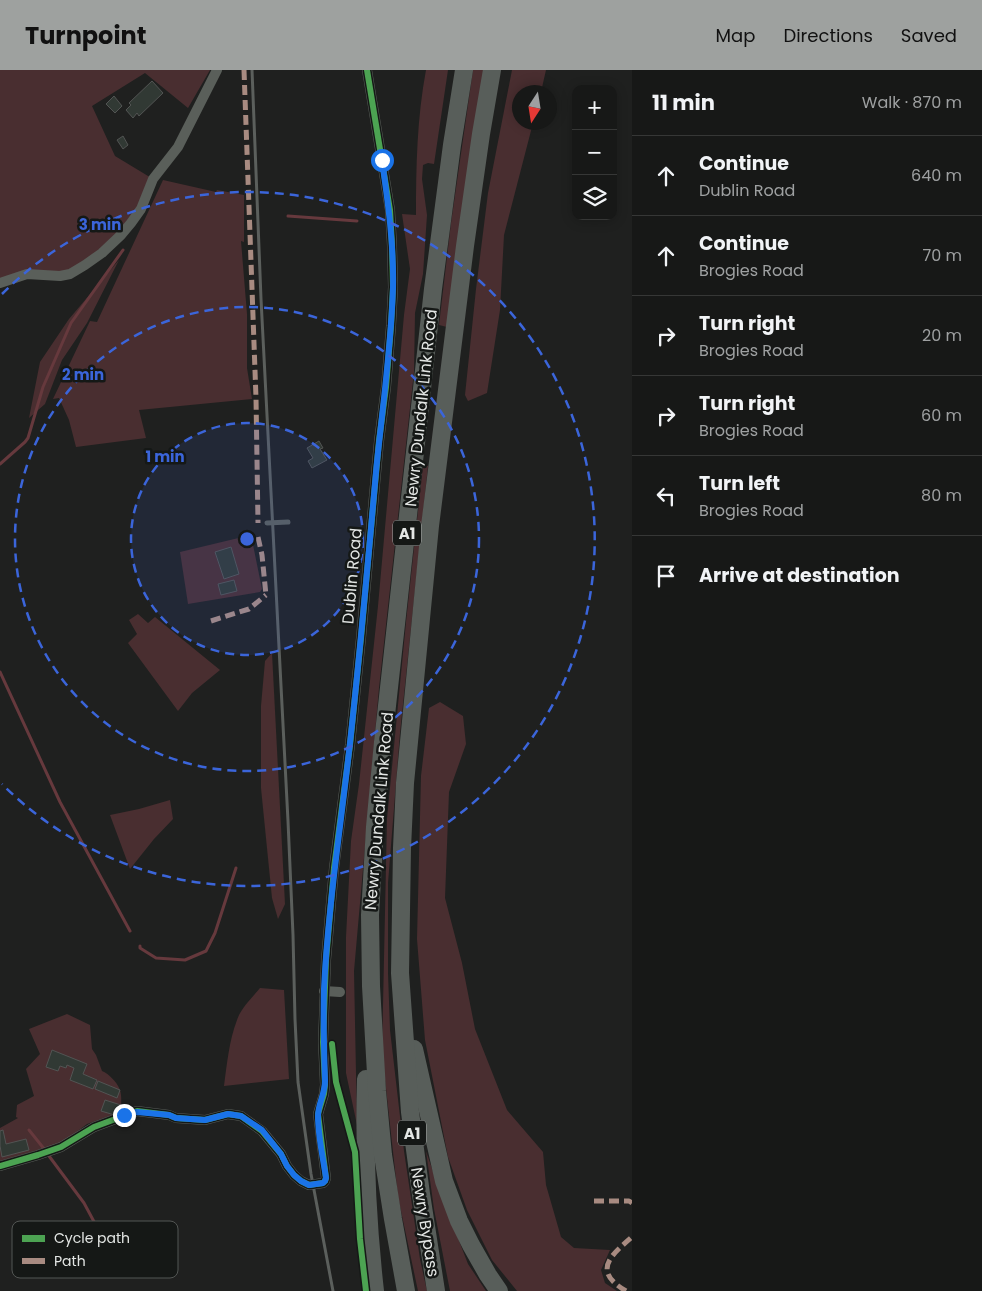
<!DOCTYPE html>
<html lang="en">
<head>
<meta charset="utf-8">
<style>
	:root { --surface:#171817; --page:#242524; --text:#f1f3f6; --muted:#9ea0a1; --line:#363736; --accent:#9ea19f }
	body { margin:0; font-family:Poppins,sans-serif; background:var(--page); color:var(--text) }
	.controls { position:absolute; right:15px; top:15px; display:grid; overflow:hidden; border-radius:10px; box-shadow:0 2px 12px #0003 }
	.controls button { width:45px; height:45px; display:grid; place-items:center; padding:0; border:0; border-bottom:1px solid var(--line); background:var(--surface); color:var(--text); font:25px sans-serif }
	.compass { position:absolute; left:512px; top:15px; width:45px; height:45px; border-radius:50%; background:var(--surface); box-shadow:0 2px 12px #0003; rotate:192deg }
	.stop { position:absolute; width:15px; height:15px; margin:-11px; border:4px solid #1a73e8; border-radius:50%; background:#fff }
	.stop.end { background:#1a73e8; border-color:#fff; box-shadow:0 1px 5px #0008 }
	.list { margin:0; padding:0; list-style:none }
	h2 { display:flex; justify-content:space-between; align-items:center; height:65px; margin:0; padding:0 20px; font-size:21px }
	h2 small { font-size:16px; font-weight:400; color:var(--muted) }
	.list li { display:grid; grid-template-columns:32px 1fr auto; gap:15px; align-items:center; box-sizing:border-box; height:80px; padding:0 20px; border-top:1px solid var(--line) }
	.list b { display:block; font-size:19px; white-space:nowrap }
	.list p { margin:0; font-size:16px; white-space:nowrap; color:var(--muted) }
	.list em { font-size:16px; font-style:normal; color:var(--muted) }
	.icon { flex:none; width:28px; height:28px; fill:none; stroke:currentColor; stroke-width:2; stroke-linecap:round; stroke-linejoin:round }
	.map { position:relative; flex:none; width:632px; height:1221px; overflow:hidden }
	header { display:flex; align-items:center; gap:30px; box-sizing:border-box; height:70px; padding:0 25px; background:var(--accent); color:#111 }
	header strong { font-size:24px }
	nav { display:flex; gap:28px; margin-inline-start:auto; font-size:18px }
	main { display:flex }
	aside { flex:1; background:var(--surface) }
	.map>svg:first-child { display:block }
</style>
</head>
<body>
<header>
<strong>Turnpoint</strong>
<nav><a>Map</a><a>Directions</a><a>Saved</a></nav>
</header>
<main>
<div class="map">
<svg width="632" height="1221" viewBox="0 0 632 1221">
	<rect width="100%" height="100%" fill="#1f201f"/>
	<g fill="#492e30">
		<path d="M 0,0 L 210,0 L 188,38 L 145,3 L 92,36 L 115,86 L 153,109 L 131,154 L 70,204 L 0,212 Z"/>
		<path d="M 426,0 L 448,0 L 434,94 L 428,93 L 423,95 L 422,109 L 427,145 L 423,204 L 415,243 L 414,302 L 379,618 L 354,901 L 357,1055 L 346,1003 L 346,867 L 351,771 L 359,714 L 378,536 L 404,245 L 410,199 L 402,144 L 416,145 C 416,96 417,48 426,0 Z"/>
		<path d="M 473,0 L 485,0 L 447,257 L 439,255 L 451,153 Z"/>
		<path d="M 512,0 L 546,0 L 541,22 L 520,22 L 520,52 L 533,53 L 504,165 L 500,240 L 487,323 L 468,331 L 465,325 L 476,219 L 488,123 Z"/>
		<path d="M 163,110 L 216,122 L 217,120 L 244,125 L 244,172 L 241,171 L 247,244 L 247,298 L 252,329 L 139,340 L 146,368 L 76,377 L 69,350 L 59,328 L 53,329 L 90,251 L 97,252 Z"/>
		<path d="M 119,190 L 87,253 L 62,290 L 45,334 L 29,348 L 40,292 L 69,249 Z"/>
		<path d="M 423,395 L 428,396 L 400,663 L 388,813 L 388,903 L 390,960 L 404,1081 L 420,1189 L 427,1221 L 418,1221 L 398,1127 L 382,982 L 387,749 L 406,552 Z"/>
		<path d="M 251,465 L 262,519 L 260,522 L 188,534 L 180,482 Z"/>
		<path d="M 138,544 L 148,553 L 155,547 L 220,600 L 192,623 L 178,641 L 128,573 L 137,564 L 129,550 Z"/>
		<path d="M 272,583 L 285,834 L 278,849 L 272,828 L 261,718 L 261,636 L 265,591 Z"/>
		<path d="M 440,632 L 463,646 L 466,674 L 449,722 L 445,828 L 462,893 L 475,959 L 507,1040 L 543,1082 L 546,1115 L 561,1167 L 574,1178 L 610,1180 L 601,1200 L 605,1213 L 617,1221 L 517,1221 L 492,1190 L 467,1140 L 448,1087 L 425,970 L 417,869 L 421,706 L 429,638 Z"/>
		<path d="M 170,730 L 173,749 L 154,769 L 130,799 L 110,745 L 139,739 Z"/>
		<path d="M 260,918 L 284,920 L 289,1009 L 224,1016 C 227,994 229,971 237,950 C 241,938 252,928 260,918 Z"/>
		<path d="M 67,944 L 90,955 L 92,979 L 96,985 L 102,1001 C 109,1004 117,1012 120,1020 C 122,1026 121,1035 121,1042 L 87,1054 L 62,1073 L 0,1091 L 0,1058 L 18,1048 L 16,1047 L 17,1035 L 34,1026 L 26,999 L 40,984 L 29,959 Z"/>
		<path d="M 426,1081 L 439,1119 L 468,1194 L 486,1221 L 450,1221 L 434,1139 Z"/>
	</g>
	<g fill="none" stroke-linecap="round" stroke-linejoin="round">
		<g stroke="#66393d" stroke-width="3">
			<path d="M 288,146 L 357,151"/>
			<path d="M 0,394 L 25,372 L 28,368 L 43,317 L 71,253 L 123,180"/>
			<path d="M 0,602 L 60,732 L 130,861"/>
			<path d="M 140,876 L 140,878 L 156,888 L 185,890 L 206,881 L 215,863 L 236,798"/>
			<path d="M 29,1060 L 45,1080"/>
			<path d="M 49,1086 L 84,1133 L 113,1187"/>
		</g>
	</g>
	<g fill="#313934" stroke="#525453">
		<path d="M 152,11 L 163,23 L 139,46 L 137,43 L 133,48 L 126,40 L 131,35 L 129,33 Z"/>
		<path d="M 114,26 L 122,36 L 115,43 L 106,34 Z"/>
		<path d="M 123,66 L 128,75 L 123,79 L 117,70 Z"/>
		<path d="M 319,371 L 323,378 L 320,379 L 327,390 L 312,398 L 308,391 L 313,388 L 307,378 Z"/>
		<path d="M 231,477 L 239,504 L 224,509 L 215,482 Z"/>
		<path d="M 234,510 L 237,521 L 221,525 L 218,514 Z"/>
		<path d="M 52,980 L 87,994 L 83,1004 L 97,1010 L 93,1019 L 70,1010 L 74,998 L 67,995 L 66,998 L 60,996 L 58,1001 L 46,997 Z"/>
		<path d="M 98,1011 L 120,1020 L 117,1028 L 95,1019 Z"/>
		<path d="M 105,1030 L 121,1035 L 118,1046 L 101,1041 Z"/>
		<path d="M 3,1060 L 6,1074 L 26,1069 L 29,1080 L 2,1087 L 0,1076 L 0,1061 Z"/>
	</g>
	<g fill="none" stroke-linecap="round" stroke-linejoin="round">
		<g stroke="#5a5f5a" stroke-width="10">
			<path d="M 0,213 L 27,204 L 60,206 L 70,204 L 85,195 L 102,183 L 121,165 L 131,153 L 141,139 L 153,109 L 178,77 L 217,0"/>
			<path d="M 324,921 L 340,922"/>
			<path d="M 0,1096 L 38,1085 L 61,1077 L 94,1057 L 137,1041 L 169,1045 L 176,1048 L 205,1050 L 228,1044 L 241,1046 L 262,1061 L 281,1084 L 287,1096 L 294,1105 L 301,1111 L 309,1115 L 323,1113 L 325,1111 L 326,1108 L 318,1044 L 324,1024 L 325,1015 L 323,972 L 326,890 L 334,798 L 350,675 L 361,568 L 379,371 L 386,317 L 391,256 L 393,217 L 392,176 L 390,140 L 367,0"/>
		</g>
		<g stroke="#585e5a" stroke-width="18">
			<path d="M 414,979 L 444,1111 L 459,1151 L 471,1175 L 488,1205 L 499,1221"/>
			<path d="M 366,1009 C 364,1080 367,1150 375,1221"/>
			<path d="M 406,1221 L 393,1149 L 383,1085 L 377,1021 L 371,916 L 370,845 L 375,757 L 383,672 L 433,219 L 452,75 L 464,0"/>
			<path d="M 436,1221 L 421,1124 L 410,1042 L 400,903 L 402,778 L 405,713 L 430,456 L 465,176 L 481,64 L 492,0"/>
		</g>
		<path stroke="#5b5f5c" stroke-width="3" d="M 252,0 L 261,229 L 288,751 L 293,865 L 295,949 L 298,1012 L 311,1104 L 333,1221"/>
		<path stroke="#5a5f5a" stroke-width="5" d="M 267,453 L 288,452"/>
		<g stroke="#a88b81" stroke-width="5" stroke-dasharray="10 5" stroke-linecap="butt">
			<path d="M 244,0 L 256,328 L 258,453"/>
			<path d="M 258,467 L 262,485 L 266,525"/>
			<path d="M 211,551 L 249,539 L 266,525"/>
			<path d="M 594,1131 L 629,1131 L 632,1133"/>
			<path d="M 626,1221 C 592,1201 610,1186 632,1167"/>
		</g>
		<defs>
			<g id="cycleway">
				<path d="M 332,974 L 336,1012 L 355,1082 L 360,1169 L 366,1221"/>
				<path d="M 0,1096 L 38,1085 L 61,1077 L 94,1057 L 137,1041 L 169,1045 L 176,1048 L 205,1050 L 228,1044 L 241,1046 L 262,1061 L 281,1084 L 287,1096 L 294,1105 L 301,1111 L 309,1115 L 323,1113 L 325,1111 L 326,1108 L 318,1044 L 324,1024 L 325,1015 L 323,972 L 326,890 L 334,798 L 350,675 L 361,568 L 379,371 L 386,317 L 391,256 L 393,217 L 392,176 L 390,140 L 367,0"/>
			</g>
		</defs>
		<use href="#cycleway" stroke="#151816" stroke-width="9"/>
		<use href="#cycleway" stroke="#4ca352" stroke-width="6"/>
	</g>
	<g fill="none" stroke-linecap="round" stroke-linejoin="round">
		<path stroke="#1a73e8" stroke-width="6" d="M 124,1045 L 137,1042 L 169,1045 L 176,1048 L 205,1050 L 228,1044 L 241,1046 L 262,1060 L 281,1084 L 287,1096 L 294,1105 L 301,1111 L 309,1115 L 323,1113 L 325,1111 L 326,1108 C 323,1087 318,1067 318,1046 C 318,1034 325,1024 325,1011 C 324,981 323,950 324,919 C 328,837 341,755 350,673 C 360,583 368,493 376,402 C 382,341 391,280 393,218 C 394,175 388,133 382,90"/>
	</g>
	<circle cx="247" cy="469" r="116" fill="#3b65da" fill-opacity=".12"/>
	<g fill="none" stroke="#3b65da" stroke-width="2.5" stroke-dasharray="9 6">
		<circle cx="247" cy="469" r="116"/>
		<circle cx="247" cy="469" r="232"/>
		<path d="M2 224A347 347 0 1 1 2 714"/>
	</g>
	<g text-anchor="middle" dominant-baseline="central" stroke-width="5" stroke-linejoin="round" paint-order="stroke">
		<g fill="#151816" stroke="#a5a8a6" stroke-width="1">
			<rect x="393" y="450.5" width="28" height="25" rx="4"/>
			<rect x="398" y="1050.5" width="28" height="25" rx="4"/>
		</g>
		<g font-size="15" font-weight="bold" fill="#e3e6e4">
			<text x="407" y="463">A1</text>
			<text x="412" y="1063">A1</text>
		</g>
		<g font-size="16" fill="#e3e6e4" stroke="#151816">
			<text transform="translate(421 338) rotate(-84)">Newry Dundalk Link Road</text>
			<text transform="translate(352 506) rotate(-85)">Dublin Road</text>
			<text transform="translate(379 741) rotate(-85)">Newry Dundalk Link Road</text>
			<text transform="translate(425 1152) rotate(81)">Newry Bypass</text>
		</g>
	</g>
	<rect x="12" y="1151" width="166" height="57" rx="8" fill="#151816" stroke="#535654" stroke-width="1"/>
	<rect x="22" y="1165" width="23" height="7" fill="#4ca352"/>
	<rect x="22" y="1188" width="23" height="6" fill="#a88b81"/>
	<g font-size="14" fill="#e3e6e4">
		<text x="54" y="1173">Cycle path</text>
		<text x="54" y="1196">Path</text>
	</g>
	<circle cx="247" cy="469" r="8" fill="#3b65da" stroke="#151816" stroke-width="2.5"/>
	<g font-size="15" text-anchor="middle" font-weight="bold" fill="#3b65da" stroke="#151816" stroke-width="5" stroke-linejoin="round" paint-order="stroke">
		<text x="100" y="160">3 min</text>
		<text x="83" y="310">2 min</text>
		<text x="165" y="392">1 min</text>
	</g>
</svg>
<div class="controls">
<button>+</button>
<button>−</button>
<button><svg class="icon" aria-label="layers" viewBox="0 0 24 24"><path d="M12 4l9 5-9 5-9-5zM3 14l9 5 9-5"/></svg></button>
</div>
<svg class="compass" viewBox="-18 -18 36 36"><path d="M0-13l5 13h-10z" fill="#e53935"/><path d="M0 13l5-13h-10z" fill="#9ea0a1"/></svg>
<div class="stop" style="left:382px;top:90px"></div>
<div class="stop end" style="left:124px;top:1045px"></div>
</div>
<aside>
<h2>11 min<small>Walk · 870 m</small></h2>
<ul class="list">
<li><svg class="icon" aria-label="ahead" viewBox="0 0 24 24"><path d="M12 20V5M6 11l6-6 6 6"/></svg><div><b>Continue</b><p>Dublin Road</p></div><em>640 m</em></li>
<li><svg class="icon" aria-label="ahead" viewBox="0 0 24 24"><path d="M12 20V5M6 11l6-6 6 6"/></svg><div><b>Continue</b><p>Brogies Road</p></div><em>70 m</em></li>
<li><svg class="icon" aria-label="right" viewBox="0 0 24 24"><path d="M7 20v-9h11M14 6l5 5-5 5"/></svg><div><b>Turn right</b><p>Brogies Road</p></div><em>20 m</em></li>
<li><svg class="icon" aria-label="right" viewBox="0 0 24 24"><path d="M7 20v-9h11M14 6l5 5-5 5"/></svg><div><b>Turn right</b><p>Brogies Road</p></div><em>60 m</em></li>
<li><svg class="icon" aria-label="left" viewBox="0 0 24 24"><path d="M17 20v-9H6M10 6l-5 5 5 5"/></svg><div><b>Turn left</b><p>Brogies Road</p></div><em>80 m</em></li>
<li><svg class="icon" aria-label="arrive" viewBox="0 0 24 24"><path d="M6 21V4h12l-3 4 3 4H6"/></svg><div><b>Arrive at destination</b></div></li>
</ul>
</aside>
</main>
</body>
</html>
